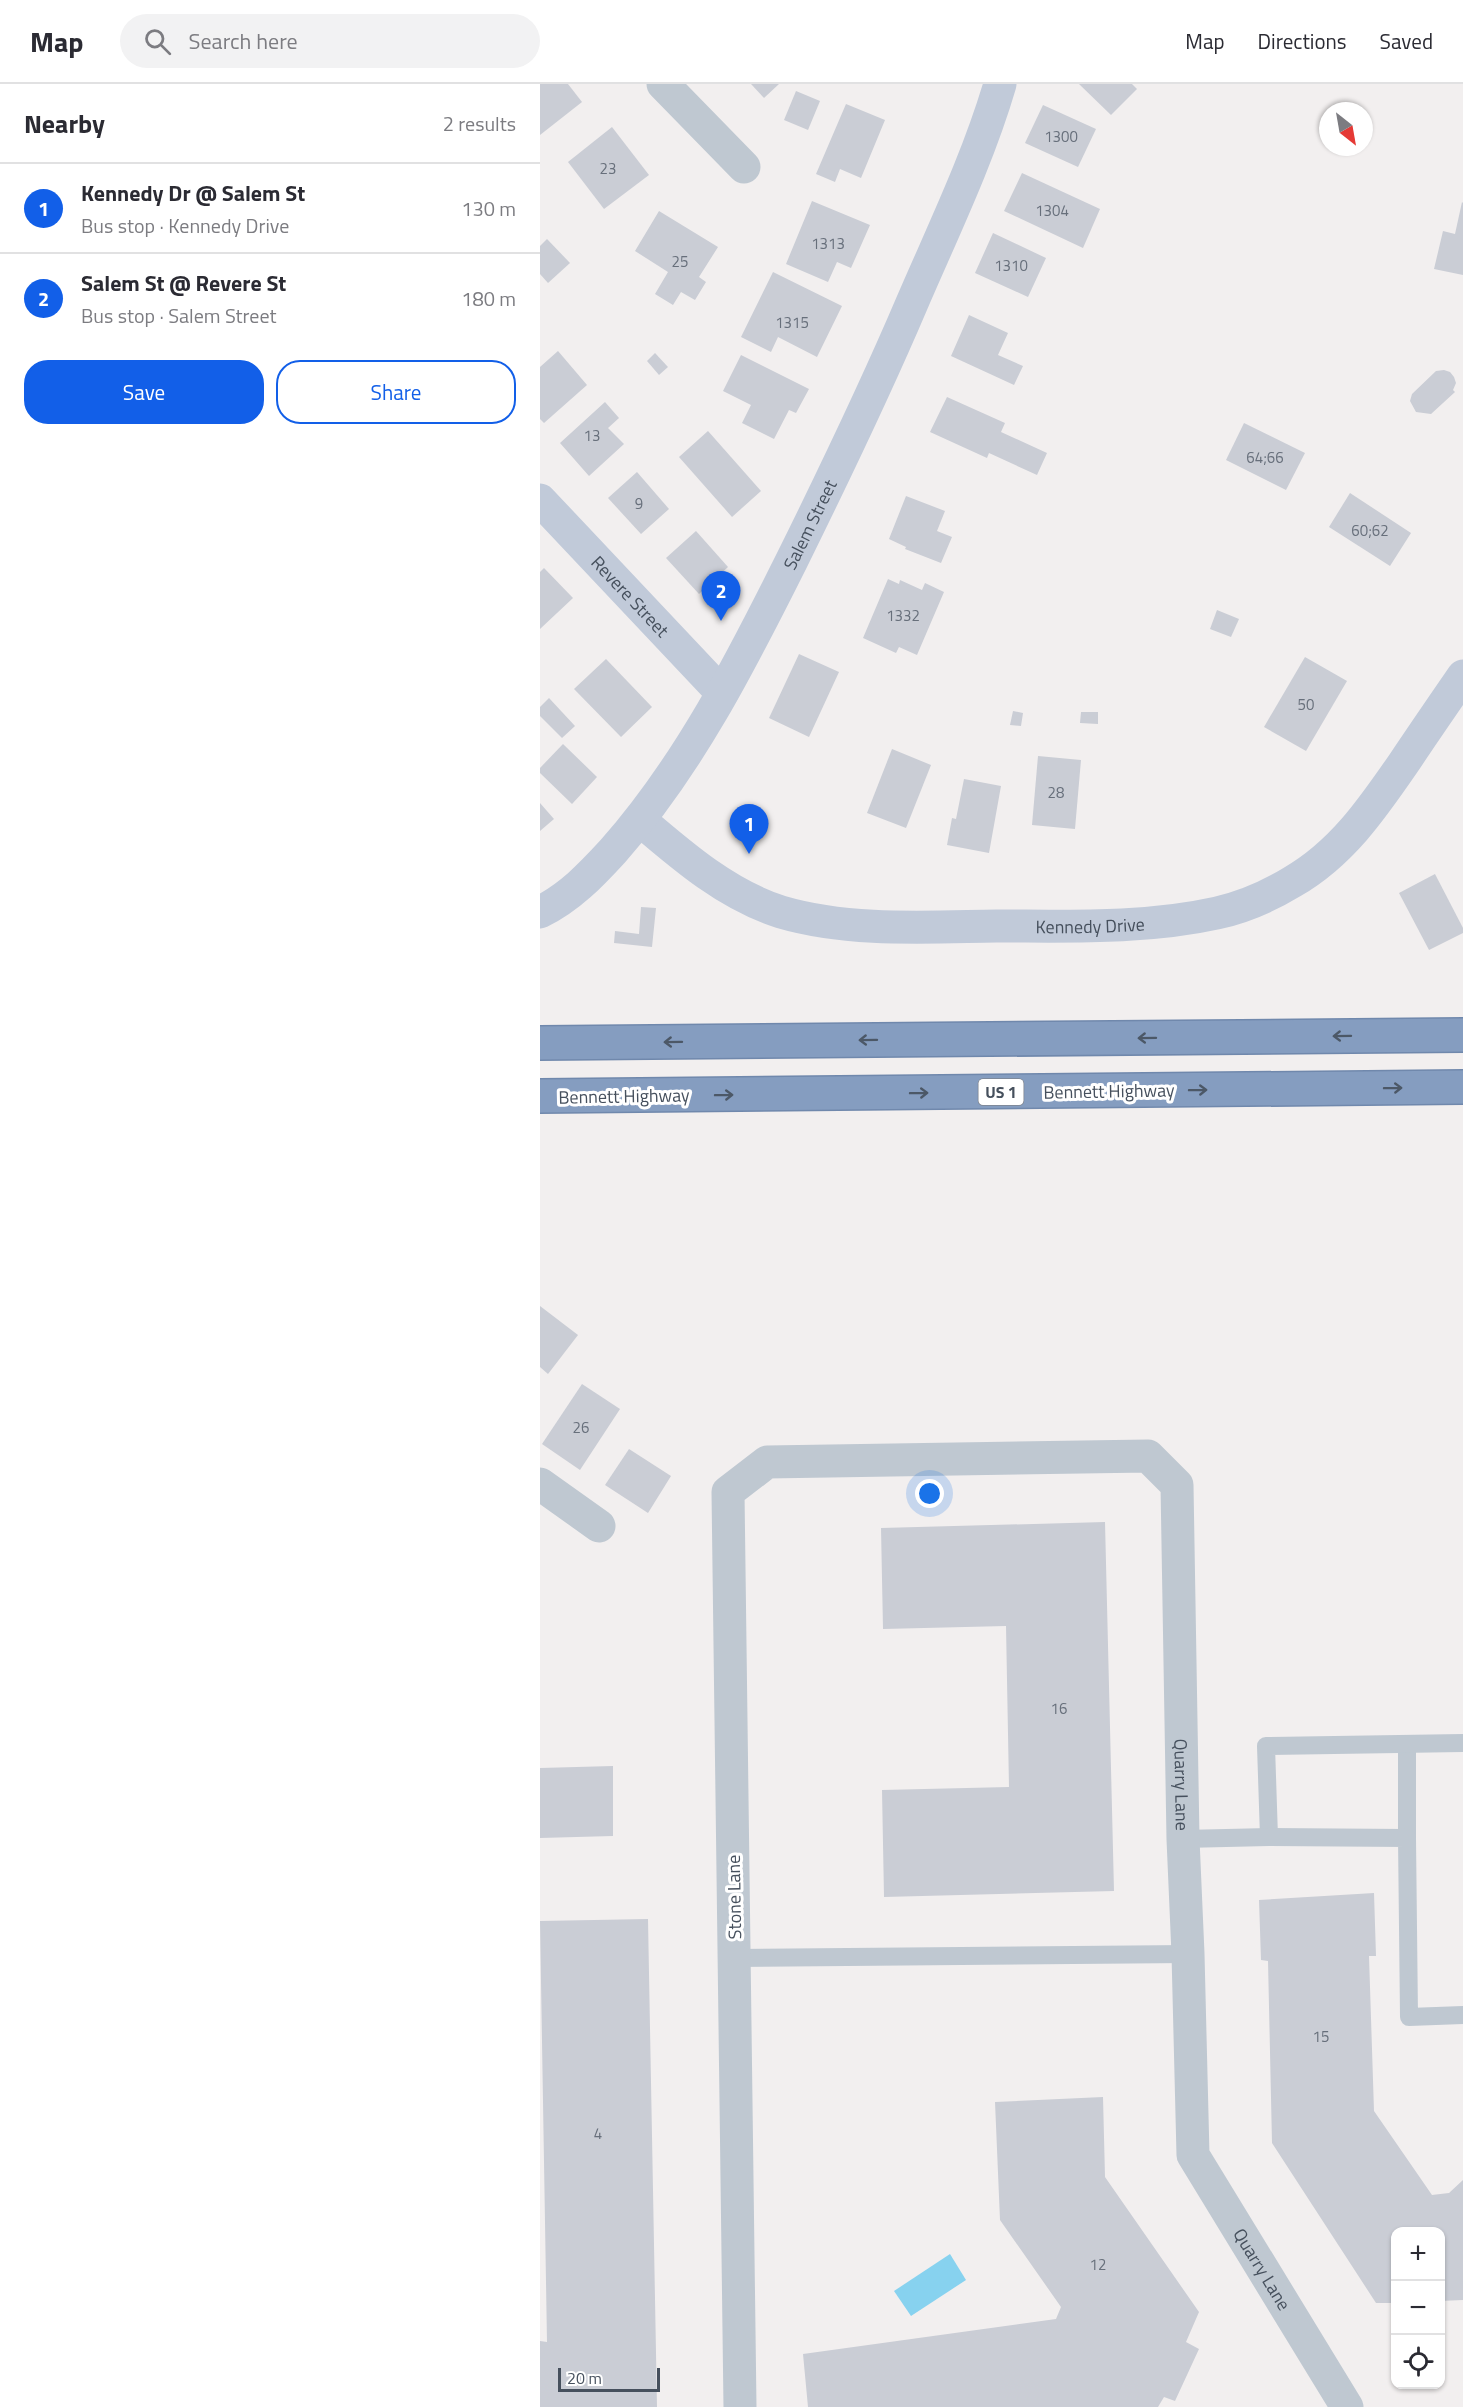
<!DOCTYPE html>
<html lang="en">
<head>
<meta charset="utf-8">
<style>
	:root { --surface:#fff; --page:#f2f2f3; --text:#2b2b33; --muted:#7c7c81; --line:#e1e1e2; --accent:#125fe8 }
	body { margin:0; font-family:"Titillium Web",sans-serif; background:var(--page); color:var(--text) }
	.controls { position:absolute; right:18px; bottom:18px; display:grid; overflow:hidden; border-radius:12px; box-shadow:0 2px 4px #0004 }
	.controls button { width:54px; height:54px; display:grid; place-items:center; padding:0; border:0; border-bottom:2px solid var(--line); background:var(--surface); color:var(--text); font:30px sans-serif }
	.compass { position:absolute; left:779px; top:18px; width:54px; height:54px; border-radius:50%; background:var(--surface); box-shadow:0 2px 4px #0004; rotate:149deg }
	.scale { position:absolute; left:18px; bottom:15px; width:102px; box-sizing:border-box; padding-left:6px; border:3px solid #46505d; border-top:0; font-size:16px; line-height:21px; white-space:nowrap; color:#46505d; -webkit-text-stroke:4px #fff; paint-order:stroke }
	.you { position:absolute; left:390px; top:1410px; width:21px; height:21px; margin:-15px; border:4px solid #fff; border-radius:50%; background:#1a73e8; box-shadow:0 0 0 9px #1a73e833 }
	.badge { display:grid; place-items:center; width:39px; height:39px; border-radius:50%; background:var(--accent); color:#fff; font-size:20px; font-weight:700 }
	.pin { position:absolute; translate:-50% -50px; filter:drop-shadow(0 2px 3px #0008) }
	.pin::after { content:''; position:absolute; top:32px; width:21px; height:18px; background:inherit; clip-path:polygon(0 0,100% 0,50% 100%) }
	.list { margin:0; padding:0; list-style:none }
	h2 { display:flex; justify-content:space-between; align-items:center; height:78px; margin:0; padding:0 24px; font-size:26px }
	h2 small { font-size:20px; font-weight:400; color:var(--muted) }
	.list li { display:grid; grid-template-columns:39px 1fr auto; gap:18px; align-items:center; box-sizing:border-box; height:90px; padding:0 24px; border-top:2px solid var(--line) }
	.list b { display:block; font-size:22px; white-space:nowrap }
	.list p { margin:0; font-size:20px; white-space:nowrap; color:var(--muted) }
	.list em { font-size:20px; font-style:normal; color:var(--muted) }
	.actions { display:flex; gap:12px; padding:18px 24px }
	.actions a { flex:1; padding:14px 0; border:2px solid var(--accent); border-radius:24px; text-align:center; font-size:21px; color:var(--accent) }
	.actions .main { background:var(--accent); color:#fff }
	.icon { flex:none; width:33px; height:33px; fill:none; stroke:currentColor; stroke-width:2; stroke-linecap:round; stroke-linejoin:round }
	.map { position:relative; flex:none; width:923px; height:2323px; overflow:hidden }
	header { display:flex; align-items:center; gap:36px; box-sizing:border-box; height:84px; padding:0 30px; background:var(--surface); border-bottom:2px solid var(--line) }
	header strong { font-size:28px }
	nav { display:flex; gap:33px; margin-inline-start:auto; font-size:21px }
	.search { width:420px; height:54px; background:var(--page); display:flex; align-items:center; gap:15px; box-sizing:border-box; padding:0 21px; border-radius:33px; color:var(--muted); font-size:22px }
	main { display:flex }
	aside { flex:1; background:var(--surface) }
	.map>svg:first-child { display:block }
</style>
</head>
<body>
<header>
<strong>Map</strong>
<div class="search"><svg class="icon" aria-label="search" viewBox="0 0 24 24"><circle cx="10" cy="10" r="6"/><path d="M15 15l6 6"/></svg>Search here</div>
<nav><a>Map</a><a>Directions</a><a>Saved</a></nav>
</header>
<main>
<aside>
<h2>Nearby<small>2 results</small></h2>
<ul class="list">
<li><span class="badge">1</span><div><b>Kennedy Dr @ Salem St</b><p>Bus stop · Kennedy Drive</p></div><em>130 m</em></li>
<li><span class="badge">2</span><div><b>Salem St @ Revere St</b><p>Bus stop · Salem Street</p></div><em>180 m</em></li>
</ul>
<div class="actions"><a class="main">Save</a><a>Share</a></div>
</aside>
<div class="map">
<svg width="923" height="2323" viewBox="0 0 923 2323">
	<rect width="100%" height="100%" fill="#f2efef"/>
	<path fill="#87d2ef" d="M 410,2170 L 426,2196 L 371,2232 L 354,2207 Z"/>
	<g fill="#cacdd5">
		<path d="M 0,0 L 28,0 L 42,18 L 0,51 Z"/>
		<path d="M 211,0 L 239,0 L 224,14 Z"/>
		<path d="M 539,0 L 592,0 L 597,5 L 571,31 Z"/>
		<path d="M 256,7 L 280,17 L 268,46 L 244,36 Z"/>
		<path d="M 306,20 L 345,36 L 321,94 L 300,85 L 295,98 L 276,90 Z"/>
		<path d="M 503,21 L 556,45 L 538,83 L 485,59 Z"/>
		<path d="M 72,43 L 109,91 L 64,125 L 28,78 Z"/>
		<path d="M 482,89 L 560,125 L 543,164 L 464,127 Z"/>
		<path d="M 272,117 L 330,141 L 311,184 L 297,178 L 288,198 L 246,180 Z"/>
		<path d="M 922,118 L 923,119 L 923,191 L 894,185 L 903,147 L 915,150 Z"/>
		<path d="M 119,127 L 178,163 L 159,193 L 166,198 L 155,216 L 141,208 L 133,221 L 115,210 L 128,188 L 95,167 Z"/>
		<path d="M 453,149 L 506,174 L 488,213 L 435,189 Z"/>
		<path d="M 7,155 L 30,179 L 8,199 L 0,190 L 0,162 Z"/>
		<path d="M 233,188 L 302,222 L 277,273 L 238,253 L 231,268 L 201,253 Z"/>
		<path d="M 429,231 L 468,249 L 458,271 L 483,282 L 474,301 L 411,272 Z"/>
		<path d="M 18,267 L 47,301 L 4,339 L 0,335 L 0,283 Z"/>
		<path d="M 115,269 L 128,283 L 119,291 L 107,277 Z"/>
		<path d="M 201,271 L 269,305 L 256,329 L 249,326 L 234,355 L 202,339 L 211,321 L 183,307 Z"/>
		<path d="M 904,286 L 910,288 L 914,293 L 916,299 L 913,306 L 915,308 L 891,330 L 876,328 L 870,317 L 872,310 L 896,287 Z"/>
		<path d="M 407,313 L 465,339 L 461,348 L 507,369 L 497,391 L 449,369 L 447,374 L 390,348 Z"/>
		<path d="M 65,318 L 79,334 L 68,344 L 84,360 L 49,392 L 20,359 Z"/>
		<path d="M 704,339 L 765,369 L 746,406 L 686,376 Z"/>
		<path d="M 168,347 L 221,407 L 192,433 L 139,373 Z"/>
		<path d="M 97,388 L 129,425 L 101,450 L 68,414 Z"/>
		<path d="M 810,409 L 871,449 L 850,482 L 789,443 Z"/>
		<path d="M 366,412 L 405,427 L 397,447 L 412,453 L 401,479 L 365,465 L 366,463 L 349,455 Z"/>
		<path d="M 156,447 L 188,483 L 159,510 L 126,474 Z"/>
		<path d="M 4,484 L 33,514 L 0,545 L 0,488 Z"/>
		<path d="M 348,495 L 359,500 L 360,496 L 382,506 L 385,499 L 404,508 L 377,571 L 359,563 L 356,569 L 323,554 Z"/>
		<path d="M 677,526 L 699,535 L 691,553 L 670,545 Z"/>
		<path d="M 259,570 L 299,588 L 269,653 L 229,634 Z"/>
		<path d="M 765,573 L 807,597 L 766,667 L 724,643 Z"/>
		<path d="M 66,575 L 112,623 L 81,653 L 34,605 Z"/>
		<path d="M 9,614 L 35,642 L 22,654 L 0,632 L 0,623 Z"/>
		<path d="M 473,627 L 483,629 L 481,642 L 470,641 Z"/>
		<path d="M 541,628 L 558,628 L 558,640 L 540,639 Z"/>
		<path d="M 23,660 L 57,693 L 32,720 L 0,689 L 0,684 Z"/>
		<path d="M 352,665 L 391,681 L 366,744 L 327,729 Z"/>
		<path d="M 498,672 L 541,676 L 535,745 L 492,741 Z"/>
		<path d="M 424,695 L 461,702 L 449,769 L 407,761 L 412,734 L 416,735 Z"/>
		<path d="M 0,719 L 14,735 L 0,747 Z"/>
		<path d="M 895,790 L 923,844 L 923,849 L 889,866 L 859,809 Z"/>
		<path d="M 101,823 L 116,824 L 112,863 L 74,859 L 75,847 L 99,850 Z"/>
		<path d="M 0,1222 L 38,1251 L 8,1290 L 0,1283 Z"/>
		<path d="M 42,1300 L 80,1325 L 40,1386 L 2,1360 Z"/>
		<path d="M 89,1365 L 131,1392 L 108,1429 L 65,1401 Z"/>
		<path d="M 565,1438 L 574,1807 L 344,1813 L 342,1706 L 469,1703 L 466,1542 L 343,1545 L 341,1444 Z"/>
		<path d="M 73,1682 L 73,1752 L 0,1754 L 0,1684 Z"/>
		<path d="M 834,1809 L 836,1872 L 829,1872 L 834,2027 L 892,2111 L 909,2109 L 923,2096 L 923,2216 L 900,2217 L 900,2148 L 856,2148 L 856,2219 L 836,2219 L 732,2059 L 728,1877 L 721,1876 L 719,1816 Z"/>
		<path d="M 108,1835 L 117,2323 L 0,2323 L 0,2257 L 7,2258 L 0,1837 Z"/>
		<path d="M 563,2013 L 565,2093 L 659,2228 L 646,2258 L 659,2265 L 635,2317 L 624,2313 L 618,2323 L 268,2323 L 263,2270 L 516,2235 L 521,2223 L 460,2136 L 455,2018 Z"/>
	</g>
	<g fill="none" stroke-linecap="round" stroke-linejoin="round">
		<defs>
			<g id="highway">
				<path d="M 0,959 L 923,951"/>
				<path d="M 0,1012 L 923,1003"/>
			</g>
		</defs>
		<use href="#highway" stroke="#7088ac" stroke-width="36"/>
		<g stroke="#bfc8d1" stroke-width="18">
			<path d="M 867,1660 L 867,1754"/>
			<path d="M 729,1753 L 726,1662 L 923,1659"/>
			<path d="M 643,1755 L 729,1753 L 867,1754 L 869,1933 L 923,1931"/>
			<path d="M 194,1874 L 648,1870"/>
		</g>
		<g stroke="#bfc8d1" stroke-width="33">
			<path d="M 123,0 L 204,83"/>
			<path d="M 0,1400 L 59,1442"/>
			<path id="s1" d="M 200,2323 L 188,1408 L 227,1378 L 608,1372 L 637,1401 L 643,1755 L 648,1870 L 653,2071 L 807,2323"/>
		</g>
		<g stroke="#c1cad9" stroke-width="33">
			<path id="s2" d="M 0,416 L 182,609"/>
			<path id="s3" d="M 100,736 C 142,772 187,811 241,828 C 309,848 386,843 456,842 C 529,842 605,845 677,829 C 704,823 729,812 752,798 C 801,770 832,725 863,680 C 883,650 903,621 923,592"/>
			<path id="s4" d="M 0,828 C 29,814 51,791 73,767 C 149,681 201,578 252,476 C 294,391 335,306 372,219 C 403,147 438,75 460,0"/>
		</g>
		<use href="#highway" stroke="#859dc0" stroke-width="33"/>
	</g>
	<defs><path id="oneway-shaft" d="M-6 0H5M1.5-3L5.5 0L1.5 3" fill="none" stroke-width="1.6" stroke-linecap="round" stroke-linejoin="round" transform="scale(1.5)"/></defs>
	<g stroke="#4c5867">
		<use href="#oneway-shaft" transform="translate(802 952) rotate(179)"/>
		<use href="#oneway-shaft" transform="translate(607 954) rotate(179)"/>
		<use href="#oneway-shaft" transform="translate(328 956) rotate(179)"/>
		<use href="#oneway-shaft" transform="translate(133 958) rotate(179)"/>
		<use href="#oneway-shaft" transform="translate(853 1004) rotate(-1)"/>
		<use href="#oneway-shaft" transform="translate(658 1006) rotate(-1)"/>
		<use href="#oneway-shaft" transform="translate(379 1009) rotate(-1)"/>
		<use href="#oneway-shaft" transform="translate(184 1011) rotate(-1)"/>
	</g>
	<g text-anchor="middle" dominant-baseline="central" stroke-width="6" stroke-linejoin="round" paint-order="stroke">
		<g font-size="15" fill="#676f7b">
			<text x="521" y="52">1300</text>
			<text x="68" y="84">23</text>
			<text x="512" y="126">1304</text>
			<text x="288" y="159">1313</text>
			<text x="140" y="177">25</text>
			<text x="471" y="181">1310</text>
			<text x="252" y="238">1315</text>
			<text x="52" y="351">13</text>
			<text x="725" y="373">64;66</text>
			<text x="99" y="419">9</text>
			<text x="830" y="446">60;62</text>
			<text x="363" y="531">1332</text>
			<text x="766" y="620">50</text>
			<text x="516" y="708">28</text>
			<text x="41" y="1343">26</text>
			<text x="519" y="1624">16</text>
			<text x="781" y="1952">15</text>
			<text x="58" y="2049">4</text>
			<text x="558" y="2180">12</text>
		</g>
		<rect fill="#fff" stroke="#7e848e" stroke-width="1.5" x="438.5" y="995" width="45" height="26" rx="4.5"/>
		<g font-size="16" font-weight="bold" fill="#46505d">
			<text x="461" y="1008">US 1</text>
		</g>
		<g font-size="18" fill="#46505d" stroke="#fff">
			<text stroke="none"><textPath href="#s4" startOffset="478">Salem Street</textPath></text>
			<text stroke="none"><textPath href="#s2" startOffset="132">Revere Street</textPath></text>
			<text stroke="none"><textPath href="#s3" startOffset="480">Kennedy Drive</textPath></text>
			<text transform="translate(569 1007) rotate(-1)">Bennett Highway</text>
			<text transform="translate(84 1012) rotate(-1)">Bennett Highway</text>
			<text stroke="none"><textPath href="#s1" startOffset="1686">Quarry Lane</textPath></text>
			<text transform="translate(194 1813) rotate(-91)">Stone Lane</text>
			<text stroke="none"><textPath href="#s1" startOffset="2190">Quarry Lane</textPath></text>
		</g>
	</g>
</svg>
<div class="controls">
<button>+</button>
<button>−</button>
<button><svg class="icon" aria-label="locate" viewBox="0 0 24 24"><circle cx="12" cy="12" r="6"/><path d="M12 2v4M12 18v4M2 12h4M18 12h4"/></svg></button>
</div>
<svg class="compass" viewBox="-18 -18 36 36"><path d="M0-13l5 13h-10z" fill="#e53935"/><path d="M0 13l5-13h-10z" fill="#7c7c81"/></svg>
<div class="scale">20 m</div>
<div class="you"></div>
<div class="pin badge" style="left:209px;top:770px">1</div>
<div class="pin badge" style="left:181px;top:537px">2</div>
</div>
</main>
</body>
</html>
